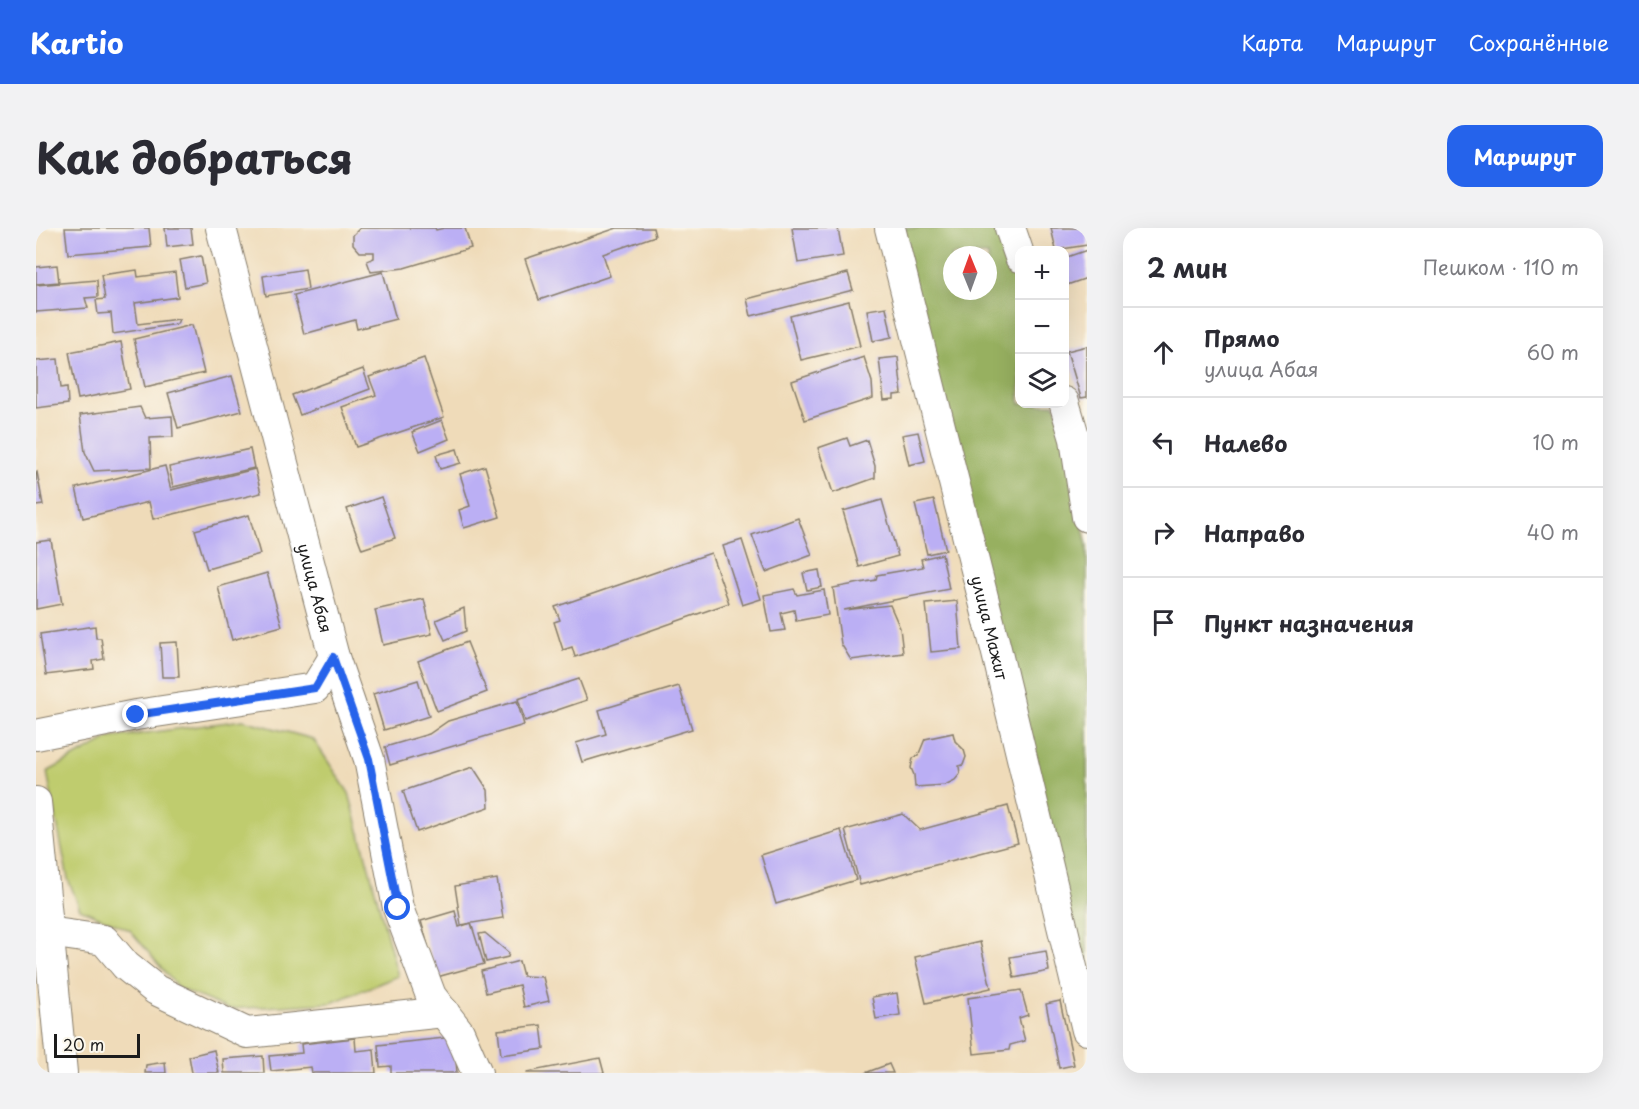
<!DOCTYPE html>
<html lang="ru">
<head>
<meta charset="utf-8">
<style>
	:root { --surface:#fff; --page:#f2f2f3; --text:#2b2b33; --muted:#7c7c81; --line:#e1e1e2; --accent:#2563eb }
	body { margin:0; font-family:"Playpen Sans",sans-serif; background:var(--page); color:var(--text) }
	.controls { position:absolute; right:18px; top:18px; display:grid; overflow:hidden; border-radius:12px; box-shadow:0 6px 24px #0002 }
	.controls button { width:54px; height:54px; display:grid; place-items:center; padding:0; border:0; border-bottom:2px solid var(--line); background:var(--surface); color:var(--text); font:30px sans-serif }
	.compass { position:absolute; left:907px; top:18px; width:54px; height:54px; border-radius:50%; background:var(--surface); box-shadow:0 6px 24px #0002; rotate:359deg }
	.scale { position:absolute; left:18px; bottom:15px; width:86px; box-sizing:border-box; padding-left:6px; border:3px solid #1c1c1c; border-top:0; font-size:16px; line-height:21px; white-space:nowrap; color:#1c1c1c; -webkit-text-stroke:4px #fbf7ec; paint-order:stroke }
	.stop { position:absolute; width:18px; height:18px; margin:-14px; border:4px solid #2563eb; border-radius:50%; background:#fff }
	.stop.end { background:#2563eb; border-color:#fff; box-shadow:0 2px 6px #0008 }
	.list { margin:0; padding:0; list-style:none }
	h2 { display:flex; justify-content:space-between; align-items:center; height:78px; margin:0; padding:0 24px; font-size:26px }
	h2 small { font-size:20px; font-weight:400; color:var(--muted) }
	.list li { display:grid; grid-template-columns:39px 1fr auto; gap:18px; align-items:center; box-sizing:border-box; height:90px; padding:0 24px; border-top:2px solid var(--line) }
	.list b { display:block; font-size:22px; white-space:nowrap }
	.list p { margin:0; font-size:20px; white-space:nowrap; color:var(--muted) }
	.list em { font-size:20px; font-style:normal; color:var(--muted) }
	.icon { flex:none; width:33px; height:33px; fill:none; stroke:currentColor; stroke-width:2; stroke-linecap:round; stroke-linejoin:round }
	.map { position:relative; flex:none; width:1051px; height:845px; overflow:hidden; border-radius:18px }
	header { display:flex; align-items:center; gap:36px; box-sizing:border-box; height:84px; padding:0 30px; background:var(--accent); color:#fff }
	header strong { font-size:28px }
	nav { display:flex; gap:33px; margin-inline-start:auto; font-size:21px }
	.intro { display:flex; align-items:center; justify-content:space-between; box-sizing:border-box; height:144px; padding:0 36px }
	h1 { margin:0; font-size:42px }
	.button { padding:15px 27px; border-radius:18px; background:var(--accent); color:#fff; font-size:21px; font-weight:700 }
	main { display:flex; gap:36px; padding:0 36px }
	aside { flex:1; background:var(--surface); border-radius:18px; box-shadow:0 6px 24px #0002 }
	.map>svg:first-child { display:block }
</style>
</head>
<body>
<header>
<strong>Kartio</strong>
<nav><a>Карта</a><a>Маршрут</a><a>Сохранённые</a></nav>
</header>
<div class="intro"><h1>Как добраться</h1><a class="button">Маршрут</a></div>
<main>
<div class="map">
<svg width="1051" height="845" viewBox="0 0 1051 845">
	<rect width="100%" height="100%" fill="#fbf7ec"/>
	<filter id="ink" filterUnits="userSpaceOnUse"><feTurbulence type="fractalNoise" baseFrequency=".0167" numOctaves="2"/><feDisplacementMap in="SourceGraphic" scale="12" xChannelSelector="R" yChannelSelector="G"/><feConvolveMatrix kernelMatrix="1 2 1 2 8 2 1 2 1" color-interpolation-filters="sRGB"/></filter>
	<filter id="wash" filterUnits="userSpaceOnUse"><feTurbulence type="fractalNoise" baseFrequency=".008" numOctaves="4" result="noise"/><feDisplacementMap in="SourceGraphic" scale="24" xChannelSelector="R" yChannelSelector="G"/><feGaussianBlur stdDeviation="1.35" result="paint"/><feColorMatrix in="noise" values="0 0 0 0 0 0 0 0 0 0 0 0 0 0 0 0 0 1.4 0 .05"/><feComposite in="paint" operator="in"/></filter>
	<g filter="url(#wash)">
		<rect width="100%" height="100%" fill="#efdbb9"/>
		<path fill="#bfcc6e" stroke="#6e7445" stroke-width="1.5" d="M 207,492 L 277,511 L 313,565 L 362,748 L 295,775 L 192,781 L 142,760 L 94,702 L 44,681 L 32,651 L 11,544 L 74,510 Z"/>
		<path fill="#97b061" stroke="#5a663e" stroke-width="1.5" fill-rule="evenodd" d="M 843,0 L 967,0 L 983,56 L 984,176 L 1019,176 L 1028,207 L 1051,318 L 1051,779 ZM 916,27 L 952,27 L 952,63 L 916,63 Z"/>
		<g id="blocks">
			<g fill="#bbaff4">
				<path d="M 29,0 L 113,0 L 115,19 L 32,26 Z"/>
				<path d="M 129,0 L 155,0 L 157,16 L 131,19 Z"/>
				<path d="M 324,0 L 399,0 L 400,2 L 408,0 L 429,0 L 435,20 L 368,40 L 335,44 L 331,33 L 338,30 L 338,24 L 324,24 L 317,16 L 317,7 Z"/>
				<path d="M 581,0 L 617,0 L 619,8 L 567,26 L 574,48 L 503,72 L 489,31 Z"/>
				<path d="M 756,0 L 802,0 L 807,28 L 762,35 Z"/>
				<path d="M 1015,0 L 1051,0 L 1051,17 L 1020,22 Z"/>
				<path d="M 1051,22 L 1051,50 L 1031,57 L 1028,51 L 1028,30 Z"/>
				<path d="M 165,28 L 170,55 L 149,59 L 144,32 Z"/>
				<path d="M 21,37 L 23,54 L 0,56 L 0,39 Z"/>
				<path d="M 269,41 L 272,61 L 230,68 L 227,48 Z"/>
				<path d="M 101,42 L 102,49 L 139,44 L 142,69 L 99,75 L 102,96 L 143,91 L 141,96 L 77,106 L 75,85 L 62,86 L 60,72 L 69,71 L 65,47 Z"/>
				<path d="M 347,44 L 360,91 L 321,101 L 319,92 L 268,106 L 258,67 Z"/>
				<path d="M 812,45 L 817,62 L 715,88 L 711,71 Z"/>
				<path d="M 61,52 L 62,69 L 49,70 L 52,80 L 0,84 L 0,57 Z"/>
				<path d="M 813,73 L 824,118 L 765,132 L 754,88 Z"/>
				<path d="M 850,79 L 856,109 L 837,113 L 831,82 Z"/>
				<path d="M 156,97 L 168,145 L 109,159 L 98,111 Z"/>
				<path d="M 85,114 L 94,161 L 42,171 L 33,124 Z"/>
				<path d="M 1051,118 L 1051,169 L 1045,170 L 1031,123 Z"/>
				<path d="M 828,129 L 836,154 L 837,170 L 769,192 L 756,153 Z"/>
				<path d="M 862,129 L 866,166 L 858,167 L 858,171 L 848,172 L 843,131 Z"/>
				<path d="M 388,130 L 408,189 L 320,219 L 306,179 L 340,167 L 333,149 Z"/>
				<path d="M 22,131 L 25,160 L 31,159 L 32,176 L 0,180 L 0,133 Z"/>
				<path d="M 327,141 L 334,161 L 264,187 L 256,167 Z"/>
				<path d="M 196,148 L 206,183 L 142,200 L 132,165 Z"/>
				<path d="M 104,179 L 109,190 L 136,188 L 137,209 L 114,210 L 115,240 L 58,243 L 49,224 L 44,187 Z"/>
				<path d="M 406,192 L 413,211 L 384,223 L 376,204 Z"/>
				<path d="M 882,204 L 889,233 L 873,237 L 866,207 Z"/>
				<path d="M 811,210 L 814,218 L 831,212 L 839,238 L 839,250 L 797,265 L 782,220 Z"/>
				<path d="M 214,221 L 218,240 L 137,259 L 133,239 Z"/>
				<path d="M 421,221 L 425,235 L 404,241 L 400,227 Z"/>
				<path d="M 129,238 L 135,262 L 219,241 L 225,265 L 117,291 L 113,274 L 47,290 L 40,260 Z"/>
				<path d="M 449,238 L 464,289 L 428,300 L 423,282 L 434,278 L 424,246 Z"/>
				<path d="M 1,244 L 7,277 L 0,278 L 0,245 Z"/>
				<path d="M 345,269 L 359,310 L 326,321 L 311,281 Z"/>
				<path d="M 846,272 L 862,328 L 823,339 L 807,283 Z"/>
				<path d="M 898,272 L 910,322 L 891,326 L 879,276 Z"/>
				<path d="M 213,287 L 224,326 L 171,341 L 159,302 Z"/>
				<path d="M 762,290 L 776,327 L 730,344 L 716,307 Z"/>
				<path d="M 15,312 L 26,376 L 0,381 L 0,314 Z"/>
				<path d="M 706,312 L 725,371 L 706,377 L 687,318 Z"/>
				<path d="M 675,325 L 693,375 L 539,429 L 536,419 L 527,422 L 518,394 L 524,392 L 519,379 Z"/>
				<path d="M 906,326 L 913,361 L 808,382 L 854,377 L 864,400 L 867,425 L 815,432 L 805,416 L 797,360 L 840,352 L 841,347 L 887,339 L 885,331 Z"/>
				<path d="M 783,342 L 786,359 L 771,362 L 767,345 Z"/>
				<path d="M 231,345 L 246,398 L 196,412 L 182,359 Z"/>
				<path d="M 758,361 L 761,367 L 788,362 L 792,387 L 760,393 L 758,382 L 745,385 L 749,402 L 735,404 L 728,367 Z"/>
				<path d="M 388,371 L 396,406 L 347,417 L 339,382 Z"/>
				<path d="M 921,373 L 925,421 L 895,424 L 890,376 Z"/>
				<path d="M 428,380 L 430,403 L 409,412 L 400,392 Z"/>
				<path d="M 59,398 L 60,410 L 65,410 L 68,431 L 57,433 L 58,441 L 10,447 L 4,406 Z"/>
				<path d="M 141,414 L 143,449 L 126,449 L 124,415 Z"/>
				<path d="M 431,414 L 451,464 L 401,483 L 382,433 Z"/>
				<path d="M 543,451 L 551,472 L 489,493 L 482,471 Z"/>
				<path d="M 382,452 L 393,488 L 348,502 L 337,466 Z"/>
				<path d="M 643,458 L 656,501 L 546,534 L 540,515 L 570,506 L 563,482 Z"/>
				<path d="M 481,473 L 488,497 L 354,537 L 349,519 L 393,506 L 412,493 Z"/>
				<path d="M 917,505 L 919,513 L 928,522 L 930,529 L 927,537 L 923,538 L 924,546 L 919,552 L 909,557 L 879,559 L 878,547 L 875,540 L 877,530 L 882,528 L 889,511 Z"/>
				<path d="M 437,539 L 452,562 L 453,579 L 381,604 L 367,563 Z"/>
				<path d="M 972,578 L 982,615 L 824,657 L 809,602 L 867,586 L 884,602 Z"/>
				<path d="M 805,602 L 820,652 L 740,676 L 725,627 Z"/>
				<path d="M 461,651 L 467,690 L 425,697 L 419,658 Z"/>
				<path d="M 419,683 L 423,699 L 435,695 L 448,736 L 401,749 L 385,693 Z"/>
				<path d="M 449,705 L 473,725 L 472,729 L 450,734 L 443,706 Z"/>
				<path d="M 944,714 L 955,760 L 890,775 L 879,729 Z"/>
				<path d="M 1010,723 L 1013,743 L 978,750 L 974,729 Z"/>
				<path d="M 483,733 L 487,748 L 507,749 L 513,773 L 488,779 L 483,757 L 450,765 L 445,743 Z"/>
				<path d="M 985,762 L 992,787 L 983,790 L 989,813 L 974,817 L 973,822 L 938,826 L 932,770 Z"/>
				<path d="M 861,765 L 864,787 L 840,791 L 836,769 Z"/>
				<path d="M 1024,773 L 1038,837 L 1023,840 L 1010,776 Z"/>
				<path d="M 505,797 L 508,821 L 465,827 L 462,802 Z"/>
				<path d="M 418,809 L 421,845 L 355,845 L 355,838 L 344,839 L 342,817 Z"/>
				<path d="M 319,810 L 320,823 L 338,821 L 340,845 L 276,845 L 275,839 L 235,843 L 233,828 L 266,825 L 265,816 Z"/>
				<path d="M 178,822 L 183,845 L 156,845 L 153,828 Z"/>
				<path d="M 227,828 L 228,845 L 188,845 L 187,831 Z"/>
				<path d="M 564,830 L 568,845 L 491,845 L 491,844 Z"/>
				<path d="M 129,834 L 130,845 L 109,845 L 110,837 Z"/>
				<path d="M 853,836 L 857,845 L 829,845 Z"/>
			</g>
		</g>
	</g>
	<g filter="url(#ink)">
		<use href="#blocks" fill-opacity="0" stroke="#867c6a" stroke-width="1.5"/>
		<g fill="none" stroke-linecap="round" stroke-linejoin="round">
			<defs>
				<g id="street">
					<path id="s1" d="M 185,0 L 298,429 L 333,531 L 362,680 L 395,768 L 423,804 L 441,845"/>
					<path id="s2" d="M 854,0 L 960,421 L 1051,802"/>
					<path d="M 974,0 L 984,29"/>
					<path d="M 1028,174 L 1039,211 L 1051,289"/>
					<path d="M 0,507 L 100,487 L 279,460 L 298,429"/>
					<path d="M 0,574 L 26,845"/>
					<path d="M 12,704 L 68,712 L 90,738 L 120,762 L 211,805 L 408,784"/>
				</g>
			</defs>
			<use href="#street" stroke="#867c6a" stroke-width="32"/>
			<use href="#street" stroke="#fff" stroke-width="30"/>
		</g>
	</g>
	<g fill="none" stroke-linecap="round" stroke-linejoin="round" filter="url(#ink)">
		<path stroke="#2563eb" stroke-width="8" d="M 100,487 L 279,460 L 297,429 L 333,531 L 362,680"/>
	</g>
	<g text-anchor="middle" dominant-baseline="central" stroke-width="6" stroke-linejoin="round" paint-order="stroke">
		<g font-size="16" fill="#1c1c1c" stroke="#fbf7ec">
			<text stroke="none"><textPath href="#s1" startOffset="372">улица Абая</textPath></text>
			<text stroke="none"><textPath href="#s2" startOffset="412">улица Мажит</textPath></text>
		</g>
	</g>
</svg>
<div class="controls">
<button>+</button>
<button>−</button>
<button><svg class="icon" aria-label="layers" viewBox="0 0 24 24"><path d="M12 4l9 5-9 5-9-5zM3 14l9 5 9-5"/></svg></button>
</div>
<svg class="compass" viewBox="-18 -18 36 36"><path d="M0-13l5 13h-10z" fill="#e53935"/><path d="M0 13l5-13h-10z" fill="#7c7c81"/></svg>
<div class="scale">20 m</div>
<div class="stop" style="left:362px;top:680px"></div>
<div class="stop end" style="left:100px;top:487px"></div>
</div>
<aside>
<h2>2 мин<small>Пешком · 110 m</small></h2>
<ul class="list">
<li><svg class="icon" aria-label="ahead" viewBox="0 0 24 24"><path d="M12 20V5M6 11l6-6 6 6"/></svg><div><b>Прямо</b><p>улица Абая</p></div><em>60 m</em></li>
<li><svg class="icon" aria-label="left" viewBox="0 0 24 24"><path d="M17 20v-9H6M10 6l-5 5 5 5"/></svg><div><b>Налево</b></div><em>10 m</em></li>
<li><svg class="icon" aria-label="right" viewBox="0 0 24 24"><path d="M7 20v-9h11M14 6l5 5-5 5"/></svg><div><b>Направо</b></div><em>40 m</em></li>
<li><svg class="icon" aria-label="arrive" viewBox="0 0 24 24"><path d="M6 21V4h12l-3 4 3 4H6"/></svg><div><b>Пункт назначения</b></div></li>
</ul>
</aside>
</main>
</body>
</html>
